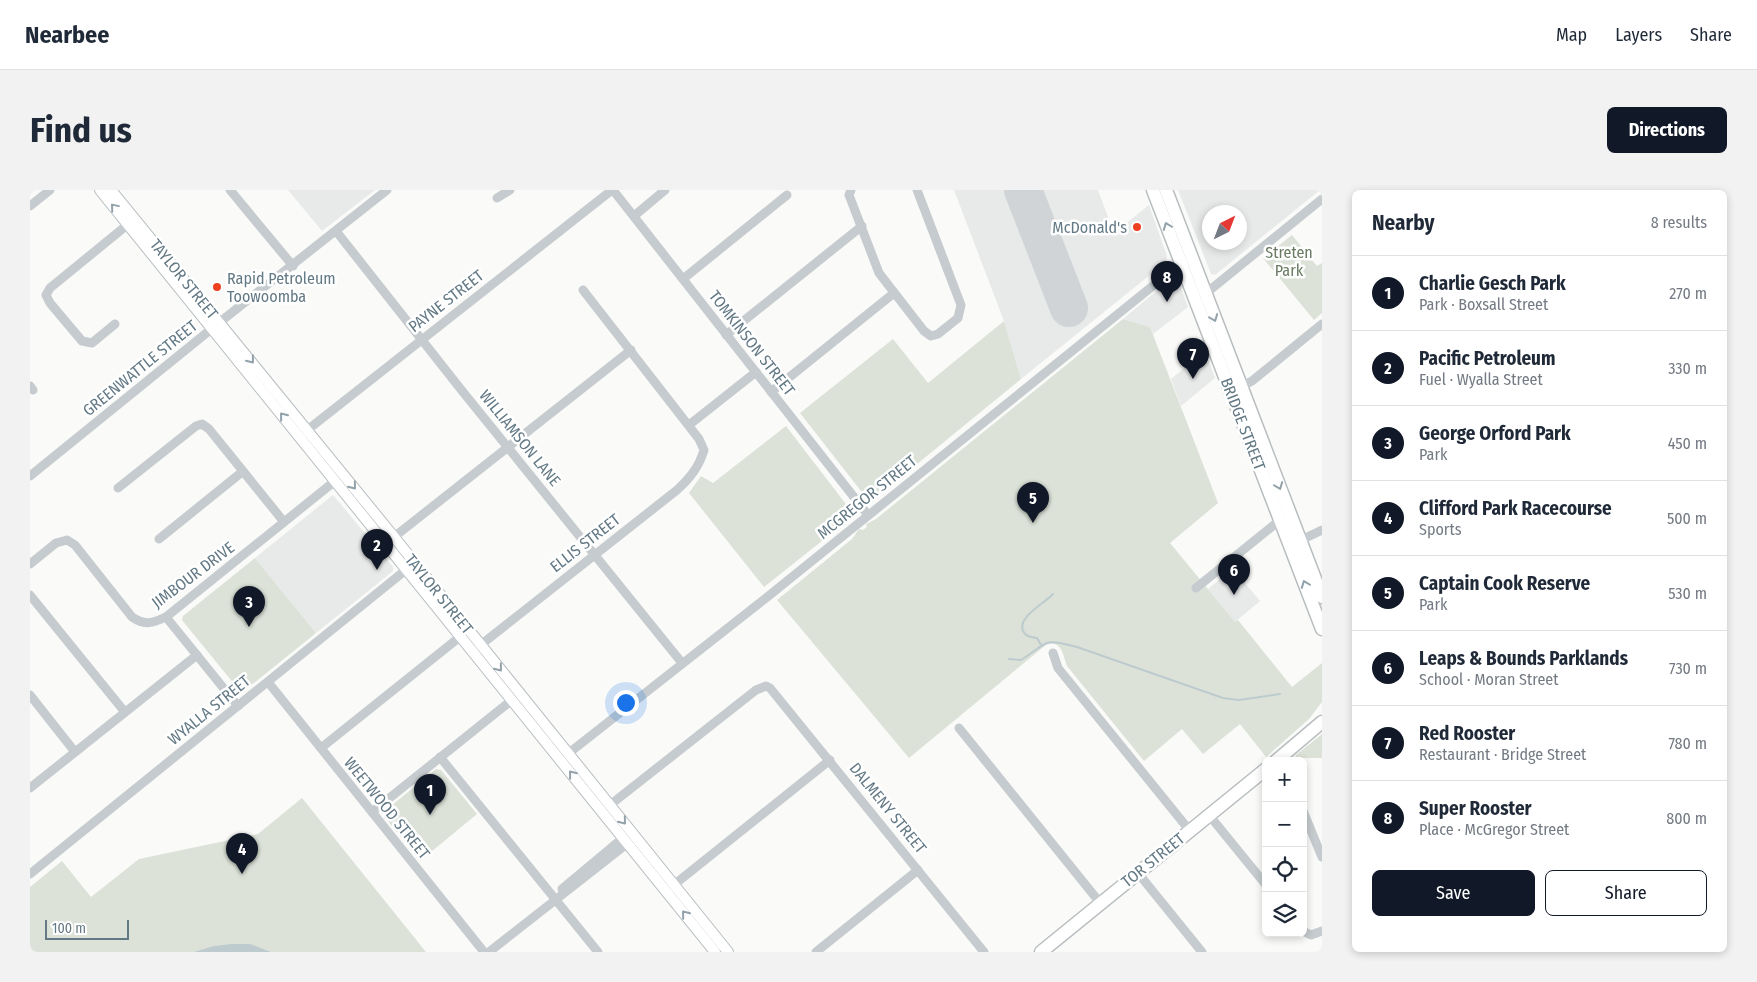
<!DOCTYPE html>
<html lang="en">
<head>
<meta charset="utf-8">
<style>
	:root { --surface:#fff; --page:#f2f2f3; --text:#1f2937; --muted:#747a83; --line:#e0e1e3; --accent:#111827 }
	body { margin:0; font-family:"Fira Sans Condensed",sans-serif; background:var(--page); color:var(--text) }
	.controls { position:absolute; right:15px; bottom:15px; display:grid; overflow:hidden; border-radius:8px; box-shadow:0 2px 8px #0003 }
	.controls button { width:45px; height:45px; display:grid; place-items:center; padding:0; border:0; border-bottom:1px solid var(--line); background:var(--surface); color:var(--text); font:25px sans-serif }
	.compass { position:absolute; left:1172px; top:15px; width:45px; height:45px; border-radius:50%; background:var(--surface); box-shadow:0 2px 8px #0003; rotate:42deg }
	.scale { position:absolute; left:15px; bottom:12px; width:84px; box-sizing:border-box; padding-left:5px; border:2px solid #637985; border-top:0; font-size:14px; line-height:18px; white-space:nowrap; color:#637985; -webkit-text-stroke:4px #fff; paint-order:stroke }
	.you { position:absolute; left:595px; top:512px; width:18px; height:18px; margin:-12px; border:4px solid #fff; border-radius:50%; background:#1a73e8; box-shadow:0 0 0 8px #1a73e833 }
	.badge { display:grid; place-items:center; width:32px; height:32px; border-radius:50%; background:var(--accent); color:#fff; font-size:16px; font-weight:700 }
	.pin { position:absolute; translate:-50% -41px; filter:drop-shadow(0 1px 2px #0008) }
	.pin::after { content:''; position:absolute; top:26px; width:18px; height:15px; background:inherit; clip-path:polygon(0 0,100% 0,50% 100%) }
	.list { margin:0; padding:0; list-style:none }
	h2 { display:flex; justify-content:space-between; align-items:center; height:65px; margin:0; padding:0 20px; font-size:21px }
	h2 small { font-size:16px; font-weight:400; color:var(--muted) }
	.list li { display:grid; grid-template-columns:32px 1fr auto; gap:15px; align-items:center; box-sizing:border-box; height:75px; padding:0 20px; border-top:1px solid var(--line) }
	.list b { display:block; font-size:19px; white-space:nowrap }
	.list p { margin:0; font-size:16px; white-space:nowrap; color:var(--muted) }
	.list em { font-size:16px; font-style:normal; color:var(--muted) }
	.actions { display:flex; gap:10px; padding:15px 20px }
	.actions a { flex:1; padding:11px 0; border:1px solid var(--accent); border-radius:8px; text-align:center; font-size:18px; color:var(--accent) }
	.actions .main { background:var(--accent); color:#fff }
	.icon { flex:none; width:28px; height:28px; fill:none; stroke:currentColor; stroke-width:2; stroke-linecap:round; stroke-linejoin:round }
	.map { position:relative; flex:none; width:1292px; height:762px; overflow:hidden; border-radius:8px }
	header { display:flex; align-items:center; gap:30px; box-sizing:border-box; height:70px; padding:0 25px; background:var(--surface); border-bottom:1px solid var(--line) }
	header strong { font-size:24px }
	nav { display:flex; gap:28px; margin-inline-start:auto; font-size:18px }
	.intro { display:flex; align-items:center; justify-content:space-between; box-sizing:border-box; height:120px; padding:0 30px }
	h1 { margin:0; font-size:35px }
	.button { padding:12px 22px; border-radius:8px; background:var(--accent); color:#fff; font-size:18px; font-weight:700 }
	main { display:flex; gap:30px; padding:0 30px }
	aside { flex:1; background:var(--surface); border-radius:8px; box-shadow:0 2px 8px #0003 }
	.map>svg:first-child { display:block }
</style>
</head>
<body>
<header>
<strong>Nearbee</strong>
<nav><a>Map</a><a>Layers</a><a>Share</a></nav>
</header>
<div class="intro"><h1>Find us</h1><a class="button">Directions</a></div>
<main>
<div class="map">
<svg width="1292" height="762" viewBox="0 0 1292 762">
	<rect width="100%" height="100%" fill="#fafaf8"/>
	<g fill="#e8eae9" fill-rule="evenodd">
		<path d="M 258,0 L 345,0 L 292,41 Z"/>
		<path d="M 924,0 L 1068,0 L 1084,43 L 1119,15 L 1137,66 L 1136,72 L 991,189 L 974,131 Z"/>
		<path d="M 1148,0 L 1290,0 L 1185,85 L 1181,84 ZM 1180,22 L 1210,22 L 1210,52 L 1180,52 Z"/>
		<path d="M 1143,87 L 1148,89 L 1158,117 L 1123,144 L 1120,137 L 1093,129 Z"/>
		<path d="M 1175,161 L 1185,188 L 1151,216 L 1141,189 Z"/>
		<path d="M 303,305 L 363,377 L 363,381 L 286,443 L 225,368 Z"/>
		<path d="M 1203,379 L 1230,411 L 1205,432 L 1178,399 Z"/>
	</g>
	<g fill="#dce2d8">
		<path d="M 1262,45 L 1287,76 L 1292,73 L 1292,123 L 1284,130 L 1233,68 Z"/>
		<path d="M 1093,129 L 1120,137 L 1188,313 L 1140,353 L 1205,432 L 1208,430 L 1262,497 L 1292,473 L 1292,512 L 1279,529 L 1236,567 L 1210,534 L 1173,564 L 1152,539 L 1114,571 L 1037,476 C 1033,465 1032,451 1017,454 L 879,568 L 747,410 L 822,349 L 829,339 L 833,340 L 837,337 L 836,334 L 846,329 Z"/>
		<path d="M 974,131 L 991,189 L 843,310 L 838,310 L 770,223 L 863,149 L 898,193 Z"/>
		<path d="M 756,236 L 822,322 L 822,327 L 734,397 L 659,303 L 671,286 L 683,293 Z"/>
		<path d="M 225,368 L 286,443 L 214,501 L 209,500 L 152,430 L 153,426 Z"/>
		<path d="M 1292,544 L 1292,568 L 1265,568 L 1266,565 Z"/>
		<path d="M 406,579 L 411,580 L 447,624 L 390,671 L 354,626 L 355,621 Z"/>
		<path d="M 272,608 L 396,762 L 0,762 L 0,697 L 32,671 L 61,707 L 109,669 L 228,644 Z"/>
	</g>
	<path fill="#bdcbce" d="M 202,754 L 220,754 L 241,762 L 164,762 L 184,756 Z"/>
	<g fill="none" stroke-linecap="round" stroke-linejoin="round">
		<g stroke="#bdcbce" stroke-width="2">
			<path d="M 1011,455 L 1007,448 C 1001,447 996,447 993,441 C 987,427 1015,413 1023,404"/>
			<path d="M 979,469 L 991,470 C 1019,453 1011,447 1047,457 L 1193,508 L 1209,510 L 1250,504"/>
		</g>
		<path stroke="#d0d4d6" stroke-width="38" d="M 993,0 L 1039,118"/>
		<defs>
			<g id="major">
				<path d="M 70,0 L 685,762"/>
				<path d="M 81,0 L 364,347 L 698,762"/>
			</g>
			<g id="highway">
				<path d="M 1123,0 L 1292,439"/>
				<path d="M 1136,0 L 1292,407"/>
				<path d="M 1246,571 L 1292,532"/>
				<path d="M 1011,762 L 1236,579"/>
			</g>
		</defs>
		<use href="#major" stroke="#b8bec2" stroke-width="12"/>
		<use href="#highway" stroke="#b8bdc0" stroke-width="15"/>
		<g stroke="#c5cbce" stroke-width="9">
			<path d="M 200,0 L 263,76"/>
			<path d="M 583,0 L 838,325"/>
			<path d="M 821,0 L 819,5 L 849,83 L 894,141 L 901,146 L 908,144 L 928,128 L 931,115 L 887,0"/>
			<path d="M 467,8 L 480,0"/>
			<path d="M 0,16 L 20,0"/>
			<path d="M 604,26 L 635,0"/>
			<path d="M 306,41 L 433,202 L 652,473"/>
			<path d="M 653,89 L 757,5"/>
			<path d="M 1175,104 L 1292,9"/>
			<path d="M 85,134 L 62,153 L 52,151 L 20,113 L 16,105 L 20,98 L 102,31"/>
			<path d="M 696,145 L 832,36"/>
			<path d="M 0,196 L 3,200"/>
			<path d="M 1208,198 L 1222,191 L 1292,134"/>
			<path d="M 741,202 L 864,103"/>
			<path d="M 659,235 L 726,182"/>
			<path d="M 271,245 L 582,0"/>
			<path d="M 0,286 L 190,132 L 357,0"/>
			<path d="M 88,298 L 166,236 L 172,234 L 179,239 L 254,332"/>
			<path d="M 364,347 L 601,160"/>
			<path d="M 129,349 L 212,282"/>
			<path d="M 1267,352 L 1292,340"/>
			<path d="M 0,374 L 26,353 L 37,350 L 45,355 L 102,427 C 115,436 123,433 136,427 L 305,291"/>
			<path d="M 1166,398 L 1250,330"/>
			<path d="M 0,405 L 94,521"/>
			<path d="M 136,427 L 208,516"/>
			<path d="M 443,461 L 647,300 C 660,288 669,277 674,260 L 669,249 L 553,100"/>
			<path d="M 1023,463 L 1028,478 L 1160,641"/>
			<path d="M 238,492 L 454,762"/>
			<path d="M 0,505 L 45,562"/>
			<path d="M 929,538 L 1071,714"/>
			<path d="M 291,558 L 431,446"/>
			<path d="M 410,567 L 568,762"/>
			<path d="M 530,570 L 736,408 L 1155,70"/>
			<path d="M 0,598 L 167,465"/>
			<path d="M 580,615 L 726,500 L 736,496 L 740,498 L 954,762"/>
			<path d="M 1273,621 L 1292,667"/>
			<path d="M 342,622 L 482,510"/>
			<path d="M 1179,625 L 1236,695"/>
			<path d="M 1108,683 L 1172,762"/>
			<path d="M 0,684 L 377,379"/>
			<path d="M 640,698 L 800,570"/>
			<path d="M 532,699 L 593,648"/>
			<path d="M 1273,741 L 1281,745 L 1292,741"/>
			<path d="M 459,762 L 598,653"/>
			<path d="M 786,762 L 888,680"/>
		</g>
		<use href="#major" stroke="#fff" stroke-width="10"/>
		<use href="#highway" stroke="#fff" stroke-width="12"/>
	</g>
	<defs><path id="oneway-chevron" d="M-2-3.5L2.5 0L-2 3.5" fill="none" stroke-width="1.6" stroke-linecap="round" stroke-linejoin="round" transform="scale(1.25)"/></defs>
	<g stroke="#92a1aa">
		<use href="#oneway-chevron" transform="translate(84 17) rotate(-130)"/>
		<use href="#oneway-chevron" transform="translate(1137 36) rotate(-111)"/>
		<use href="#oneway-chevron" transform="translate(1184 128) rotate(69)"/>
		<use href="#oneway-chevron" transform="translate(221 170) rotate(51)"/>
		<use href="#oneway-chevron" transform="translate(253 226) rotate(-129)"/>
		<use href="#oneway-chevron" transform="translate(323 296) rotate(51)"/>
		<use href="#oneway-chevron" transform="translate(1249 296) rotate(69)"/>
		<use href="#oneway-chevron" transform="translate(1275 394) rotate(-111)"/>
		<use href="#oneway-chevron" transform="translate(469 478) rotate(51)"/>
		<use href="#oneway-chevron" transform="translate(542 584) rotate(-129)"/>
		<use href="#oneway-chevron" transform="translate(593 631) rotate(51)"/>
		<use href="#oneway-chevron" transform="translate(655 724) rotate(-129)"/>
	</g>
	<g fill="#f04022" stroke="#fff" stroke-width="2">
		<circle cx="1107" cy="37" r="5"/>
		<circle cx="187" cy="97" r="5"/>
	</g>
	<g text-anchor="middle" dominant-baseline="central" stroke-width="5" stroke-linejoin="round" paint-order="stroke">
		<g font-size="16" fill="#637985" stroke="#fff" text-anchor="end">
			<text x="1097" y="37">McDonald's</text>
			<text x="197" y="88" text-anchor="start">Rapid Petroleum<tspan x="197" dy="18">Toowoomba</tspan></text>
		</g>
		<g font-size="16" fill="#697b62" stroke="#fff">
			<text x="1259" y="62">Streten<tspan x="1259" dy="18">Park</tspan></text>
		</g>
		<g font-size="16" fill="#637985" stroke="#fff">
			<text transform="translate(154 89) rotate(51)">TAYLOR STREET</text>
			<text transform="translate(416 111) rotate(-38)">PAYNE STREET</text>
			<text transform="translate(722 153) rotate(52)">TOMKINSON STREET</text>
			<text transform="translate(110 178) rotate(-39)">GREENWATTLE STREET</text>
			<text transform="translate(1213 234) rotate(69)">BRIDGE STREET</text>
			<text transform="translate(490 248) rotate(51)">WILLIAMSON LANE</text>
			<text transform="translate(837 307) rotate(-39)">MCGREGOR STREET</text>
			<text transform="translate(555 353) rotate(-38)">ELLIS STREET</text>
			<text transform="translate(163 385) rotate(-37)">JIMBOUR DRIVE</text>
			<text transform="translate(409 404) rotate(51)">TAYLOR STREET</text>
			<text transform="translate(179 520) rotate(-39)">WYALLA STREET</text>
			<text transform="translate(357 618) rotate(51)">WEETWOOD STREET</text>
			<text transform="translate(858 618) rotate(51)">DALMENY STREET</text>
			<text transform="translate(1123 670) rotate(-39)">TOR STREET</text>
		</g>
	</g>
</svg>
<div class="controls">
<button>+</button>
<button>−</button>
<button><svg class="icon" aria-label="locate" viewBox="0 0 24 24"><circle cx="12" cy="12" r="6"/><path d="M12 2v4M12 18v4M2 12h4M18 12h4"/></svg></button>
<button><svg class="icon" aria-label="layers" viewBox="0 0 24 24"><path d="M12 4l9 5-9 5-9-5zM3 14l9 5 9-5"/></svg></button>
</div>
<svg class="compass" viewBox="-18 -18 36 36"><path d="M0-13l5 13h-10z" fill="#e53935"/><path d="M0 13l5-13h-10z" fill="#747a83"/></svg>
<div class="scale">100 m</div>
<div class="you"></div>
<div class="pin badge" style="left:400px;top:625px">1</div>
<div class="pin badge" style="left:347px;top:380px">2</div>
<div class="pin badge" style="left:219px;top:437px">3</div>
<div class="pin badge" style="left:212px;top:684px">4</div>
<div class="pin badge" style="left:1003px;top:333px">5</div>
<div class="pin badge" style="left:1204px;top:405px">6</div>
<div class="pin badge" style="left:1163px;top:189px">7</div>
<div class="pin badge" style="left:1137px;top:112px">8</div>
</div>
<aside>
<h2>Nearby<small>8 results</small></h2>
<ul class="list">
<li><span class="badge">1</span><div><b>Charlie Gesch Park</b><p>Park · Boxsall Street</p></div><em>270 m</em></li>
<li><span class="badge">2</span><div><b>Pacific Petroleum</b><p>Fuel · Wyalla Street</p></div><em>330 m</em></li>
<li><span class="badge">3</span><div><b>George Orford Park</b><p>Park</p></div><em>450 m</em></li>
<li><span class="badge">4</span><div><b>Clifford Park Racecourse</b><p>Sports</p></div><em>500 m</em></li>
<li><span class="badge">5</span><div><b>Captain Cook Reserve</b><p>Park</p></div><em>530 m</em></li>
<li><span class="badge">6</span><div><b>Leaps &amp; Bounds Parklands</b><p>School · Moran Street</p></div><em>730 m</em></li>
<li><span class="badge">7</span><div><b>Red Rooster</b><p>Restaurant · Bridge Street</p></div><em>780 m</em></li>
<li><span class="badge">8</span><div><b>Super Rooster</b><p>Place · McGregor Street</p></div><em>800 m</em></li>
</ul>
<div class="actions"><a class="main">Save</a><a>Share</a></div>
</aside>
</main>
</body>
</html>
